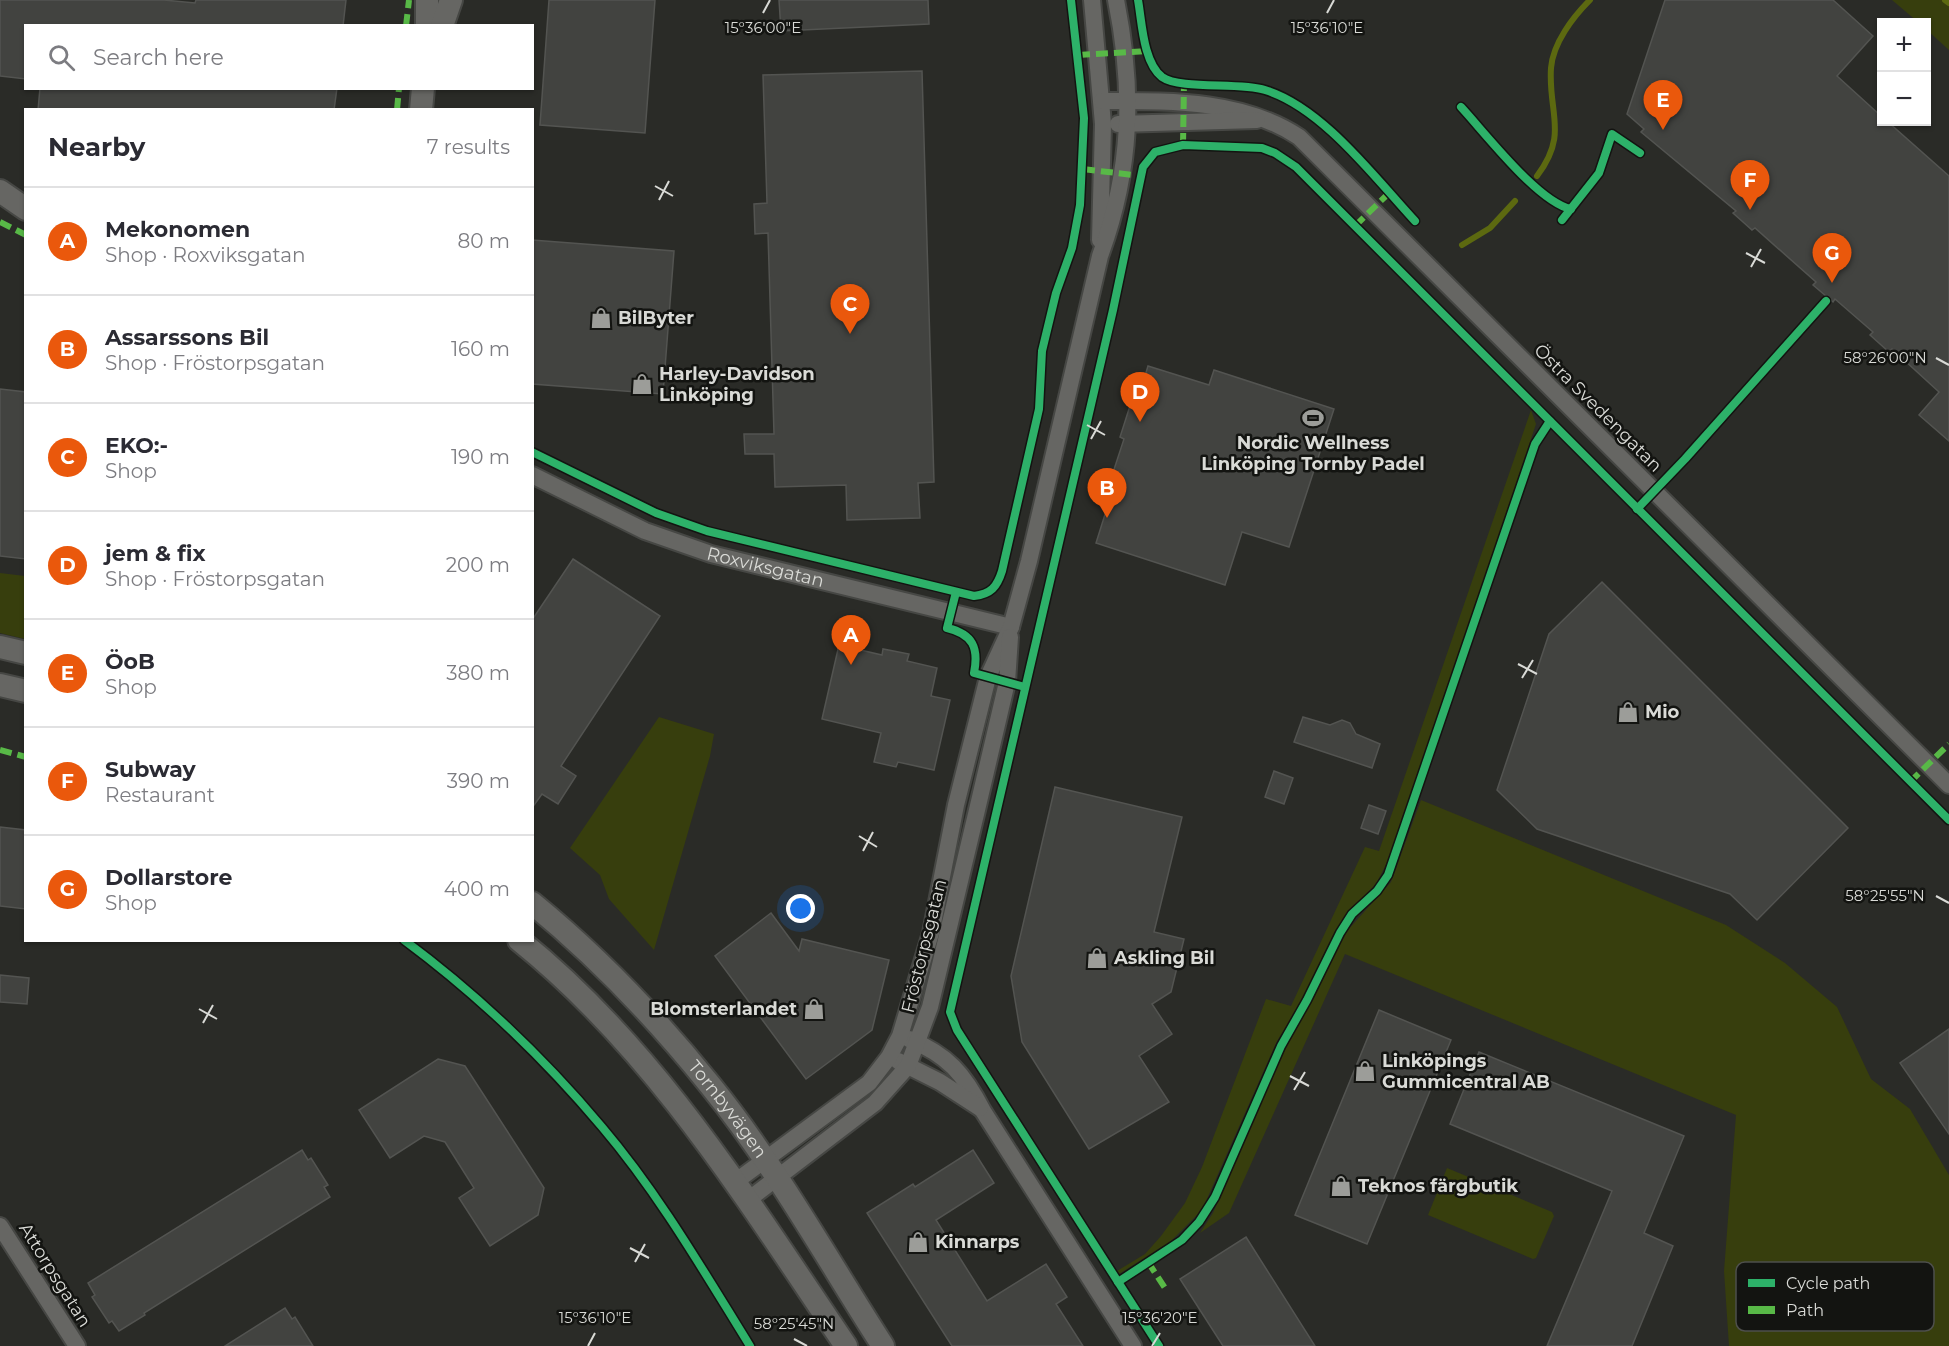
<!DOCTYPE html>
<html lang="en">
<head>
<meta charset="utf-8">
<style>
	:root { --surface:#fff; --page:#f2f2f3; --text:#2b2b33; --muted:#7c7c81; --line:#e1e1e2; --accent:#ea580c }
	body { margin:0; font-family:Montserrat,sans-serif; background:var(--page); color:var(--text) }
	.controls { position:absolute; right:18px; top:18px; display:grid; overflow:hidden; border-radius:0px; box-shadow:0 2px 4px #0004 }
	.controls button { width:54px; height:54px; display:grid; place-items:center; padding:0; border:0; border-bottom:2px solid var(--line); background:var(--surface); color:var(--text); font:30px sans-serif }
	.you { position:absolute; left:801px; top:909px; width:21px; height:21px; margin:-15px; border:4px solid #fff; border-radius:50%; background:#1a73e8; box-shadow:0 0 0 9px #1a73e833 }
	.badge { display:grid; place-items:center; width:39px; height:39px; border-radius:50%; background:var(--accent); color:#fff; font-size:20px; font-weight:700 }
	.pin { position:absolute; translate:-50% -50px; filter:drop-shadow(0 2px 3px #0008) }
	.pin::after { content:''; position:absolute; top:32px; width:21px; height:18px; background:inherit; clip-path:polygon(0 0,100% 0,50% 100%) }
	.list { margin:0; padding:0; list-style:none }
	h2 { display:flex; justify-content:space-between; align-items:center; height:78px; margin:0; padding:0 24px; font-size:26px }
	h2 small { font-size:20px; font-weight:400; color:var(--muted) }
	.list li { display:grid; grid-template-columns:39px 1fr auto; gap:18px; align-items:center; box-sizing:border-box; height:108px; padding:0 24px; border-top:2px solid var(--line) }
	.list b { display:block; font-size:22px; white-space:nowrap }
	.list p { margin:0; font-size:20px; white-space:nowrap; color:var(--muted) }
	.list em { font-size:20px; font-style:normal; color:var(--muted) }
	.icon { flex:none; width:33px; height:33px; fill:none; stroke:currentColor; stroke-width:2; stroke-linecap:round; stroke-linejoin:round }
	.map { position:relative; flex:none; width:1949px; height:1346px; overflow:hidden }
	.search { position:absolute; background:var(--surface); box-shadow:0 2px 4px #0004; left:24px; top:24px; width:510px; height:66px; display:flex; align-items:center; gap:15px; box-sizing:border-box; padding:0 21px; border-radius:0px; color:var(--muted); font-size:22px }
	.panel { position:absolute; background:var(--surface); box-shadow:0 2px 4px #0004; left:24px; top:108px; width:510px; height:834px; border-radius:0px }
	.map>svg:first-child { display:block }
</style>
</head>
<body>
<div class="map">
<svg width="1949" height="1346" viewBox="0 0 1949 1346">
	<rect width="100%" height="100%" fill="#2a2b27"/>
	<g fill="#373e0d">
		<path d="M 1892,0 L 1949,0 L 1949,50 L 1927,30 L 1926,22 L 1918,22 Z"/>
		<path d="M 1531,410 L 1536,424 L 1393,851 L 1376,884 L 1344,917 L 1305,997 L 1277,1041 L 1202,1210 L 1171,1241 L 1119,1274 L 1117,1271 L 1145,1254 L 1161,1236 L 1185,1203 L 1202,1167 L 1266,999 L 1291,1006 L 1365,847 L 1379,851 Z"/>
		<path d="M 0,573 L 25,576 L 25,639 L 0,633 Z"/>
		<path d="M 659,717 L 714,734 L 710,756 L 654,950 L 609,899 L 600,875 L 570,848 Z"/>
		<path d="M 1421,800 L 1726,925 L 1785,963 L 1837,1007 L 1871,1079 L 1910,1109 L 1949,1175 L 1949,1346 L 1729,1346 L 1724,1271 L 1736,1115 L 1345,954 L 1229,1213 L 1200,1233 L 1213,1213 L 1277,1065 L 1347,931 L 1391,882 Z"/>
		<path d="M 1447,1168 L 1552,1212 L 1554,1216 L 1536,1258 L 1533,1259 L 1428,1215 Z"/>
	</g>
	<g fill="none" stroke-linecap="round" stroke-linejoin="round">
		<g stroke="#5c6910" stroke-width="6">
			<path d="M 1945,0 L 1949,3"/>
			<path d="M 1537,176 C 1569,134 1548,113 1551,68 C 1553,43 1573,17 1590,0"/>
			<path d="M 1462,245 L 1490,228 L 1515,201"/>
		</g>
	</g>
	<g fill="#424340" stroke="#535451" stroke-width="1.5">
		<path d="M 0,0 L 164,0 L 195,3 L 196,0 L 346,0 L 343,26 L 26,26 L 26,79 L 0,76 Z"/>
		<path d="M 549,0 L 655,0 L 645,133 L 540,125 Z"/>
		<path d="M 779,0 L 928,0 L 929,24 L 781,31 Z"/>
		<path d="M 1665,0 L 1833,0 L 1873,36 L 1837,76 L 1881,116 L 1881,122 L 1888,122 L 1949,176 L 1949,441 L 1919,415 L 1939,392 L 1892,349 L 1889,352 L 1880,344 L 1870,335 L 1873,332 L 1835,299 L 1833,302 L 1813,285 L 1816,282 L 1755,228 L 1752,230 L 1743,222 L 1733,213 L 1736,211 L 1641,132 L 1644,129 L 1627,114 Z"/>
		<path d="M 922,71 L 934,482 L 918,483 L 920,518 L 847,520 L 846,485 L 775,487 L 774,454 L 745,454 L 744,434 L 774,434 L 768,233 L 755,234 L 754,204 L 767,203 L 763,75 Z"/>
		<path d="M 40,88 L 337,88 L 334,110 L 38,110 Z"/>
		<path d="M 532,240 L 674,251 L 663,394 L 532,384 Z"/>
		<path d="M 1148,366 L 1209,385 L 1214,370 L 1334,409 L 1289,547 L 1242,532 L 1225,585 L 1096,543 L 1107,508 L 1102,506 L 1124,439 L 1120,437 L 1137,384 L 1142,386 Z"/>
		<path d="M 0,389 L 26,392 L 26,559 L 0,556 Z"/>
		<path d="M 573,559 L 660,616 L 561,766 L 576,776 L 558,804 L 542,794 L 532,808 L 532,620 Z"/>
		<path d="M 1602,582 L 1848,828 L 1757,920 L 1730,894 L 1537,829 L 1497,790 L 1549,634 Z"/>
		<path d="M 839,645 L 882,655 L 883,649 L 909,654 L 907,661 L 937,668 L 931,696 L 950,700 L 934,770 L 898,762 L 896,767 L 874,762 L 881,733 L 822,719 Z"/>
		<path d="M 1303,717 L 1330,725 L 1342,720 L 1350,723 L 1356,734 L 1380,744 L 1372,768 L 1294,742 Z"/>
		<path d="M 1274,771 L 1293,778 L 1284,804 L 1265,797 Z"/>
		<path d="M 1055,787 L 1182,817 L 1154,932 L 1184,939 L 1171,992 L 1152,1004 L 1172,1034 L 1139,1056 L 1169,1102 L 1089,1149 L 1022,1042 L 1011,976 Z"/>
		<path d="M 1369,805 L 1386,811 L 1378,834 L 1361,828 Z"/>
		<path d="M 0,827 L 26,830 L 26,909 L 0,906 Z"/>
		<path d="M 771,913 L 799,951 L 802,939 L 889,960 L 872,1030 L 806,1079 L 715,956 Z"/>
		<path d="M 0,975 L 29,978 L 27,1004 L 0,1002 Z"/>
		<path d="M 1379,1010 L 1451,1040 L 1367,1244 L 1295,1215 Z"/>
		<path d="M 1949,1029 L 1949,1134 L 1900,1063 Z"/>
		<path d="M 1479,1052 L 1684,1136 L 1644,1233 L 1673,1246 L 1632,1346 L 1547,1346 L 1612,1191 L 1450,1124 Z"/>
		<path d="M 438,1059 L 465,1066 L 544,1188 L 538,1215 L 490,1246 L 459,1198 L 474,1188 L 445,1142 L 424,1136 L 390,1158 L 359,1110 Z"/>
		<path d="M 302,1150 L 308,1160 L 311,1158 L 328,1185 L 324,1187 L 330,1197 L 144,1313 L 145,1315 L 119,1331 L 112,1321 L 109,1323 L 92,1297 L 95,1295 L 88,1283 Z"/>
		<path d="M 973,1150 L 994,1183 L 936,1220 L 987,1301 L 1046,1264 L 1067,1297 L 1056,1304 L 1083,1346 L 952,1346 L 867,1213 L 913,1184 L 915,1187 Z"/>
		<path d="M 1246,1237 L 1315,1346 L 1223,1346 L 1180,1279 Z"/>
		<path d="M 285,1308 L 292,1319 L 295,1317 L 313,1346 L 225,1346 Z"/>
	</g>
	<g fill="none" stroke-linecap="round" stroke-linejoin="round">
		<defs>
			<g id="street">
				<path d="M 1092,0 L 1103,124 L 1100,240"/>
				<path d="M 1102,101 C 1169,101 1241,99 1299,137 L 1949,785"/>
				<path d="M 1118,124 L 1257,120"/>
				<path id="s1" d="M 532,475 L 645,531 L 711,554 L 1011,627"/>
				<path d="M 909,1039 C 948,1055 964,1074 983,1111 L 1133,1346"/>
				<path d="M 898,1061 L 940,1082 L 980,1108"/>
				<path d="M 735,1182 L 869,1083 L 889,1057 L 900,1036 L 931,933 L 956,805 L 988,677 L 1011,627 L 1029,561 L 1100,256 C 1132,169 1134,90 1116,0"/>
				<path d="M 748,1200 L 875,1103 L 908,1066 L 930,1007 L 977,810 L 1007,682 L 1010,637"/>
				<path d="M 0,1226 L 77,1346"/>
			</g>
			<g id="secondary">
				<path d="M 427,26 L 427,0"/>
				<path d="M 442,26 L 451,0"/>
				<path d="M 421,110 L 423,88"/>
				<path d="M 0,191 L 26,209"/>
				<path d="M 0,647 L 26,653"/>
				<path d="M 0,685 L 26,691"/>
				<path id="s2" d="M 532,903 C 598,957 657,1019 710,1085 C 775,1165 827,1259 883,1346"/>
				<path d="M 519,940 C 656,1050 749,1203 846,1346"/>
			</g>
		</defs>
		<use href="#street" stroke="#464744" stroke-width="20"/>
		<use href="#secondary" stroke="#464744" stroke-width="26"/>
		<use href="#street" stroke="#666663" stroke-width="16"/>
		<use href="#secondary" stroke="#666663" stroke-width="22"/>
		<g stroke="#58b947" stroke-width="6" stroke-dasharray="12 6" stroke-linecap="butt">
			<path d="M 406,26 L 409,0"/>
			<path d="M 1078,55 L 1149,51"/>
			<path d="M 397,110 L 399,88"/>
			<path d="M 1183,145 L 1184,84"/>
			<path d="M 1083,169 L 1141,176"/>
			<path d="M 0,222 L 26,235"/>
			<path d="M 1355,226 L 1389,193"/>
			<path d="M 0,750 L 26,757"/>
			<path d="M 1910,782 L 1949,744"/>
			<path d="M 1148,1262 L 1167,1291"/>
		</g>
		<defs>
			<g id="cycleway">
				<path d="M 1138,0 C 1142,22 1143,62 1162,77 C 1180,90 1239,82 1265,90 C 1322,107 1375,178 1415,221"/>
				<path d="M 1461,107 C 1486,134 1538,202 1571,209"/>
				<path d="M 1562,220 L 1599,173 L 1612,134 L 1640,153"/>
				<path d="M 532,452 L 656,513 L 707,531 L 974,596 C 991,594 997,587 1002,571 L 1039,409 L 1042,351 L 1056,293 L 1072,248 L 1080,205 L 1084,118 L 1071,0"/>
				<path d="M 1637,509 L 1685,459 L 1826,301"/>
				<path d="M 956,592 L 947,628 C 973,634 979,648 974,673 L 1025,687"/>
				<path d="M 404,940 C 478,995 543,1057 602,1127 C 659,1194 704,1272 750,1346"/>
				<path d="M 1118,1282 L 1182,1240 L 1199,1222 L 1215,1197 L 1281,1046 L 1307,1000 L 1340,933 L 1352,914 L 1377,891 L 1388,875 L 1535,444 L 1550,421"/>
				<path d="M 1159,1346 L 957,1030 L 950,1012 L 1113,310 L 1143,167 L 1155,152 L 1183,145 L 1262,148 L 1275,153 L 1296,167 L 1949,820"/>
			</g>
		</defs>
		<use href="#cycleway" stroke="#131411" stroke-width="11"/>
		<use href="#cycleway" stroke="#2db169" stroke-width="8"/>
	</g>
	<path fill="none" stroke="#d9dad6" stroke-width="2" d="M 763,13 L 770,0M 1327,13 L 1334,0M 655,186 L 673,196M 659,200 L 669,181M 1746,253 L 1765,263M 1751,267 L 1761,249M 1936,358 L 1949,365M 1087,425 L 1105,435M 1091,439 L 1101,421M 1518,664 L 1537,674M 1522,678 L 1533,660M 859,836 L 877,847M 863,851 L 873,832M 1936,896 L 1949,903M 199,1009 L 217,1019M 203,1023 L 213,1005M 1290,1076 L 1309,1086M 1294,1090 L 1305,1072M 630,1248 L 649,1258M 635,1262 L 645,1244M 794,1339 L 807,1346M 588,1346 L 595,1333M 1152,1346 L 1160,1333"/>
	<defs>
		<symbol id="shop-bare" viewBox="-9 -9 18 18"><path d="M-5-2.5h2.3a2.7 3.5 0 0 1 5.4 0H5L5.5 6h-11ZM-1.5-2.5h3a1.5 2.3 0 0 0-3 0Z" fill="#9c9d99" stroke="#131411" stroke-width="2.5" paint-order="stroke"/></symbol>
		<symbol id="stadium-bare" viewBox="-9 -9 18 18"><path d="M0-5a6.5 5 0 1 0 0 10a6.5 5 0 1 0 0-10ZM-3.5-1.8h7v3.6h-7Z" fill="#9c9d99" stroke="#131411" stroke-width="2.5" paint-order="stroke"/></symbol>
	</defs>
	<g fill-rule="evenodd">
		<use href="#shop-bare" x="586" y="303" width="30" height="30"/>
		<use href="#shop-bare" x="627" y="369" width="30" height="30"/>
		<use href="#stadium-bare" x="1298" y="403" width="30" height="30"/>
		<use href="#shop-bare" x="1613" y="697" width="30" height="30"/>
		<use href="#shop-bare" x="1082" y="943" width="30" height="30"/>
		<use href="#shop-bare" x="799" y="994" width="30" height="30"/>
		<use href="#shop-bare" x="1350" y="1056" width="30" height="30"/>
		<use href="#shop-bare" x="1326" y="1171" width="30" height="30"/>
		<use href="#shop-bare" x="903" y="1227" width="30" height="30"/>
	</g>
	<g text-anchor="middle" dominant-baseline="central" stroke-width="5" stroke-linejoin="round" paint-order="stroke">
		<g font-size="18" font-weight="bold" fill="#d9dad6" stroke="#131411" text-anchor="start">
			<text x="618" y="318">BilByter</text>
			<text x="659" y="374">Harley-Davidson<tspan x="659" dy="21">Linköping</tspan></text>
			<text x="1313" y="443" text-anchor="middle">Nordic Wellness<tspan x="1313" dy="21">Linköping Tornby Padel</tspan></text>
			<text x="1645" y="712">Mio</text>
			<text x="1114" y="958">Askling Bil</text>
			<text x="797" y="1009" text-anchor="end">Blomsterlandet</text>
			<text x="1382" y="1061">Linköpings<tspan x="1382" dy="21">Gummicentral AB</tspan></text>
			<text x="1358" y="1186">Teknos färgbutik</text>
			<text x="935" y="1242">Kinnarps</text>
		</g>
		<g font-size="18" fill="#d9dad6" stroke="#131411">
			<text transform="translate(1598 408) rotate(45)">Östra Svedengatan</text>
			<text stroke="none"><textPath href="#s1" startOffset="252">Roxviksgatan</textPath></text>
			<text transform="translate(924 946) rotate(-76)">Fröstorpsgatan</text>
			<text stroke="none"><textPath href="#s2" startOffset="285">Tornbyvägen</textPath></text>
			<text transform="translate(55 1275) rotate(58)">Attorpsgatan</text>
		</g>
	</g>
	<rect x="1736" y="1262" width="198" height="69" rx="9" fill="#131411" stroke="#4e4f4c" stroke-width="1.5"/>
	<rect x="1748" y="1279" width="27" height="8" fill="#2db169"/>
	<rect x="1748" y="1306" width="27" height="8" fill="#58b947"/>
	<g font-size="16" fill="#d9dad6">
		<text x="1786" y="1289">Cycle path</text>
		<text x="1786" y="1316">Path</text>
	</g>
	<g font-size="15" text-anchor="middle" fill="#d9dad6" stroke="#131411" stroke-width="5" stroke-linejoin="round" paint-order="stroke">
		<text x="763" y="33">15°36'00"E</text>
		<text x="1327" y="33">15°36'10"E</text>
		<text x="1885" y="363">58°26'00"N</text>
		<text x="1885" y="901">58°25'55"N</text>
		<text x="595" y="1323">15°36'10"E</text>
		<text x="1160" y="1323">15°36'20"E</text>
		<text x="794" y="1329">58°25'45"N</text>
	</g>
</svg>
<div class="controls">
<button>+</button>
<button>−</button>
</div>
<div class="you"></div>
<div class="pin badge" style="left:851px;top:665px">A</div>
<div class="pin badge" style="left:1107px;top:518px">B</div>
<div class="pin badge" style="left:850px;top:334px">C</div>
<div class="pin badge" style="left:1140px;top:422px">D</div>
<div class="pin badge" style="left:1663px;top:130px">E</div>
<div class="pin badge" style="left:1750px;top:210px">F</div>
<div class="pin badge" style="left:1832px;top:283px">G</div>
<div class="search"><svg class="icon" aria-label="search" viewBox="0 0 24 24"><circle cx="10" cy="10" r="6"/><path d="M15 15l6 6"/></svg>Search here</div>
<section class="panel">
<h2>Nearby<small>7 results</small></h2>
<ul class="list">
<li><span class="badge">A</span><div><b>Mekonomen</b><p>Shop · Roxviksgatan</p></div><em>80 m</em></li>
<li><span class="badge">B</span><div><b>Assarssons Bil</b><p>Shop · Fröstorpsgatan</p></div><em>160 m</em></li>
<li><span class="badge">C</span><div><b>EKO:-</b><p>Shop</p></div><em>190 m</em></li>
<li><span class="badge">D</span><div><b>jem &amp; fix</b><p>Shop · Fröstorpsgatan</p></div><em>200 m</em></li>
<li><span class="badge">E</span><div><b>ÖoB</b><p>Shop</p></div><em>380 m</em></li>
<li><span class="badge">F</span><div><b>Subway</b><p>Restaurant</p></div><em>390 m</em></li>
<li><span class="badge">G</span><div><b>Dollarstore</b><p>Shop</p></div><em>400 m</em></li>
</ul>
</section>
</div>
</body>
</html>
